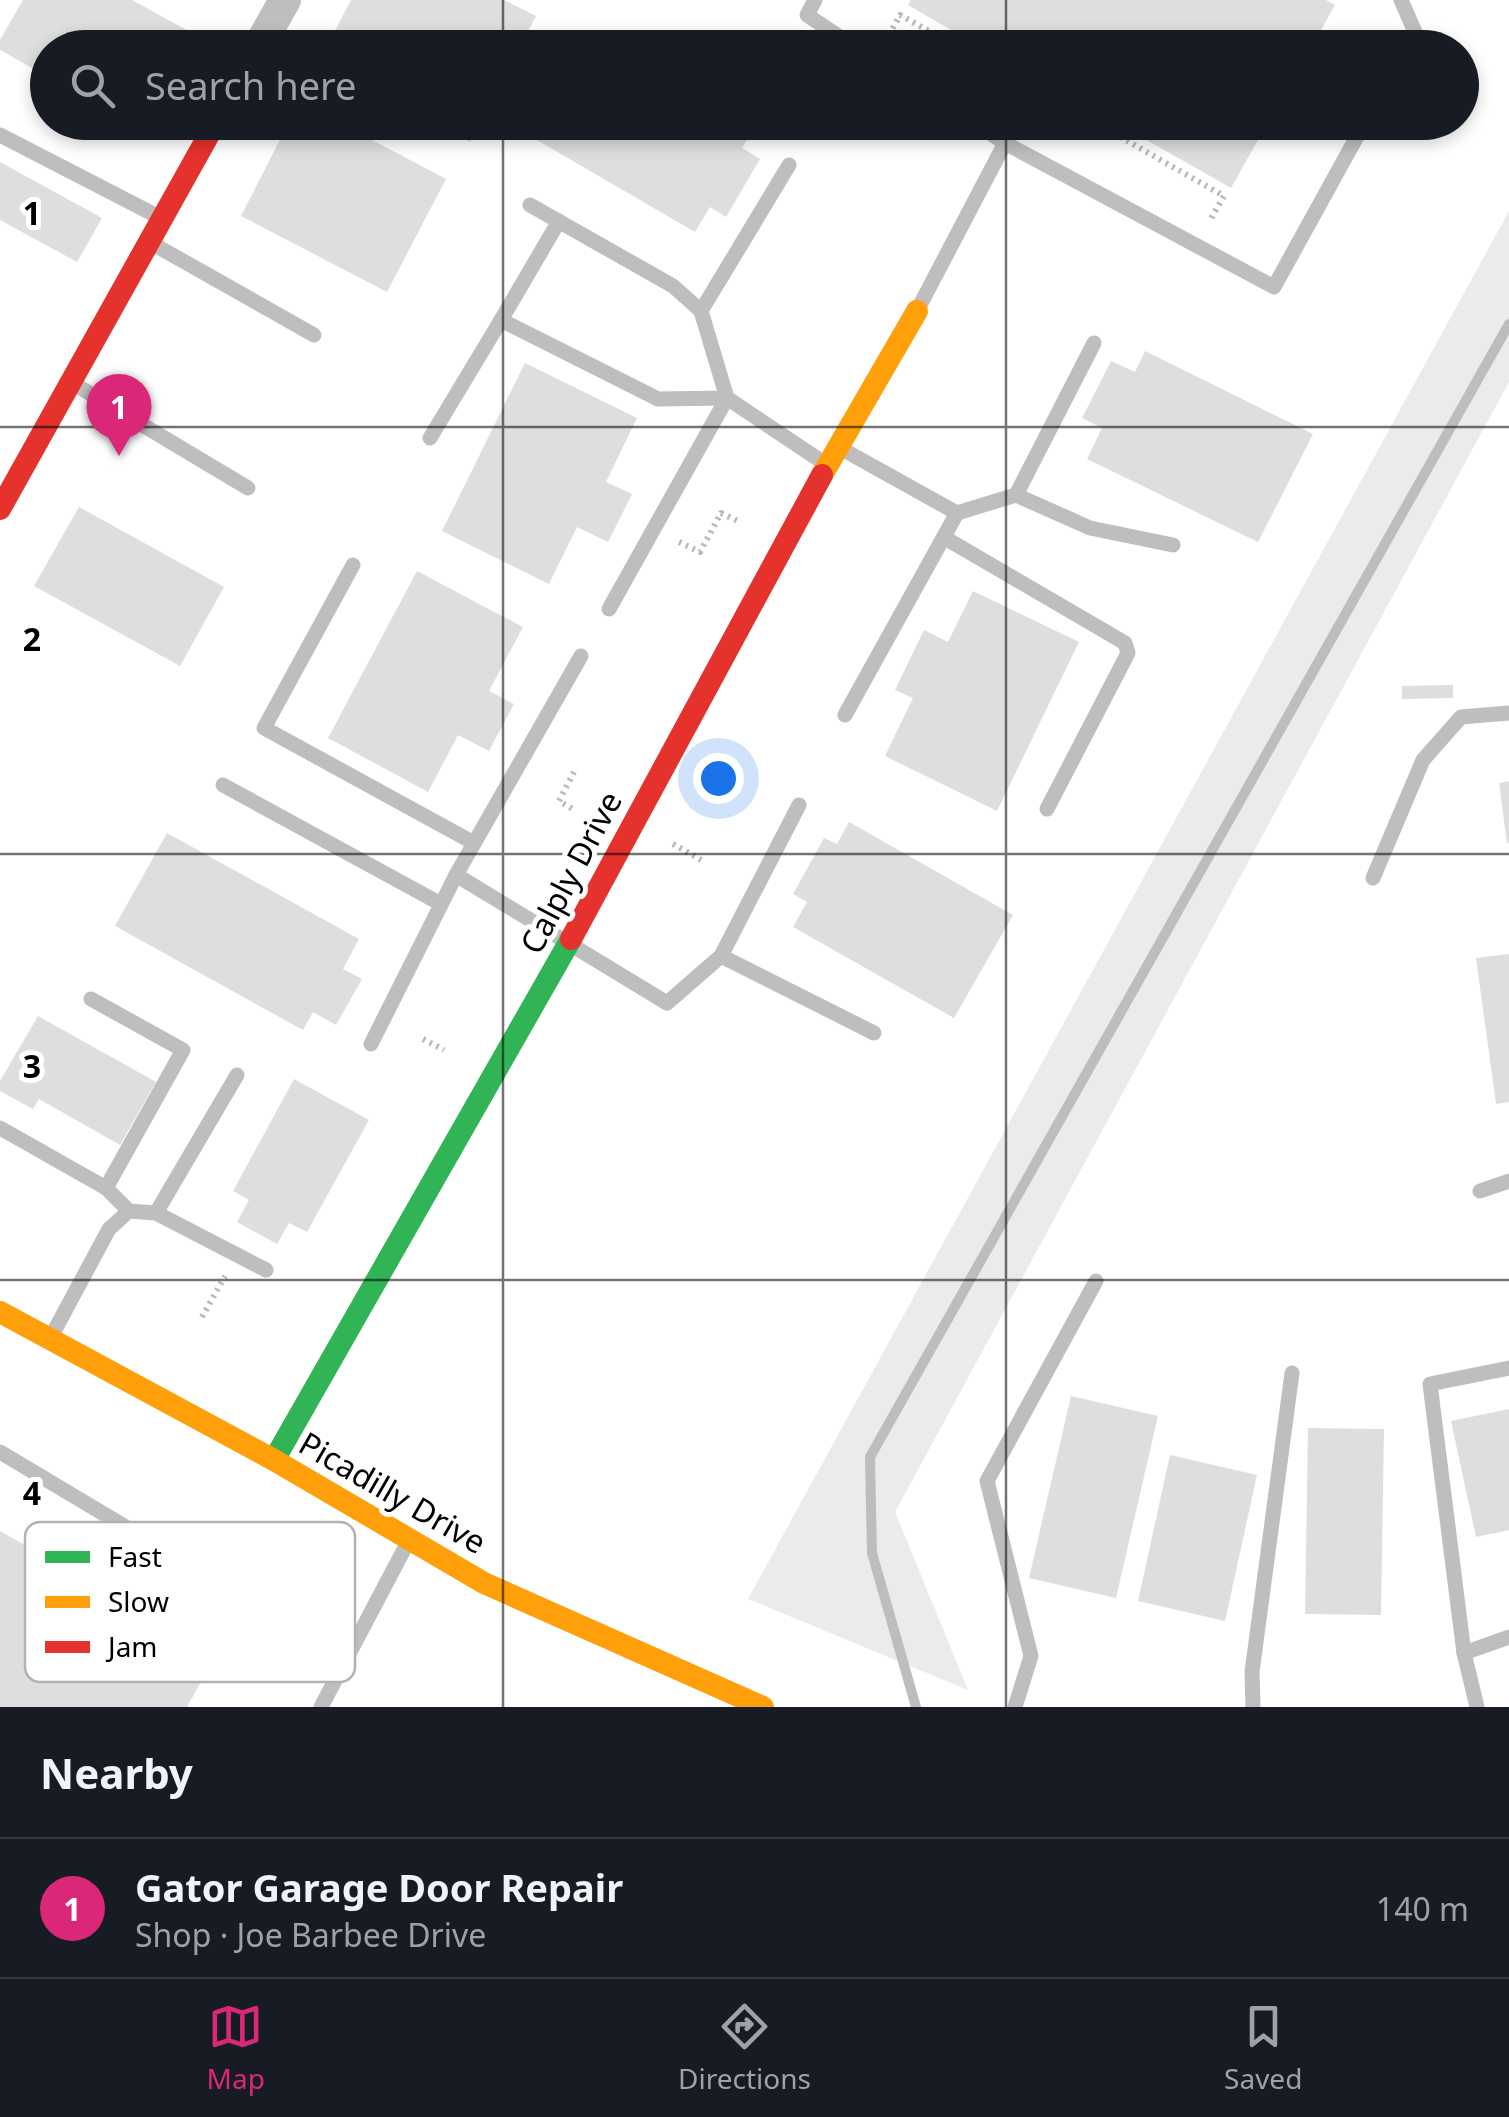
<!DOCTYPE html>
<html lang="en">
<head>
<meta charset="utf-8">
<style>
	:root { --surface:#171b24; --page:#242831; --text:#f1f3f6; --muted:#9ea1a6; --line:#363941; --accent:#db2777 }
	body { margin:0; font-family:"Noto Sans",sans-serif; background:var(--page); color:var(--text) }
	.you { position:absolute; left:718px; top:778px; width:35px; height:35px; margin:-25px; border:8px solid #fff; border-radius:50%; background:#1a73e8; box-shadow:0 0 0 15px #1a73e833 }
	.badge { display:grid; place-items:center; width:65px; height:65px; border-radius:50%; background:var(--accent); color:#fff; font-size:32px; font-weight:700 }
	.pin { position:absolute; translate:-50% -82px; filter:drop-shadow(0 2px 5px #0008) }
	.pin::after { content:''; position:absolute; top:52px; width:35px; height:30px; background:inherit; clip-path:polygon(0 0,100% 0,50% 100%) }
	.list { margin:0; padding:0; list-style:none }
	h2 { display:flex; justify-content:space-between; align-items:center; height:130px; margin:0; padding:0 40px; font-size:42px }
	h2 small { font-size:32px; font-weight:400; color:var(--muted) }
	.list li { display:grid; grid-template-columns:65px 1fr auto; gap:30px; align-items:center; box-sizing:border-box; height:140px; padding:0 40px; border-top:2px solid var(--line) }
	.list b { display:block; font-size:38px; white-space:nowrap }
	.list p { margin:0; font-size:32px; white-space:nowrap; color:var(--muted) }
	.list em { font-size:32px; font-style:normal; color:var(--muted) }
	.icon { flex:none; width:55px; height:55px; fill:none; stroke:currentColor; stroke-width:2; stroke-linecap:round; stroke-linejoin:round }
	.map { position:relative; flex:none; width:1509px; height:1707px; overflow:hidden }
	.search { position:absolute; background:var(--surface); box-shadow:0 5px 15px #0003; left:30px; right:30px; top:30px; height:110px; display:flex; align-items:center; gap:25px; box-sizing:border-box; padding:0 35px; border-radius:55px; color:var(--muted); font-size:38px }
	.sheet { height:270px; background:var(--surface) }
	nav { display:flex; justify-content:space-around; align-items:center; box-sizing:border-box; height:140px; border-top:2px solid var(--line); background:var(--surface); font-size:28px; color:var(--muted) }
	nav a { display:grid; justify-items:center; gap:5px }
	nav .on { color:var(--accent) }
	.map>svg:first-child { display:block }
</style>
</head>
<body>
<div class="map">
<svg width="1509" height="1707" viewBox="0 0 1509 1707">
	<rect width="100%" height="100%" fill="#fff"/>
	<path fill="#ebebeb" d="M 1509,211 L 1509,382 L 895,1512 L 968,1690 L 748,1599 Z"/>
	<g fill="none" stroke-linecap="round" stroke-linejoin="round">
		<path stroke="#bdbdbd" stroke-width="10" d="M 916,1707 L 872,1553 L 870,1457 L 1509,324"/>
	</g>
	<g fill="#dedede">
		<path d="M 23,0 L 132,0 L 192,33 L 184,48 L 48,48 L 48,77 L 0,50 L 0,40 Z"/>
		<path d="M 351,0 L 504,0 L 536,16 L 519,48 L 326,48 Z"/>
		<path d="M 911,0 L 1326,0 L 1335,5 L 1311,48 L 982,48 L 908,5 Z"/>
		<path d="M 289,122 L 338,122 L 446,179 L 387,292 L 241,216 Z"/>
		<path d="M 431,122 L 480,122 L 470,142 Z"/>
		<path d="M 545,122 L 747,122 L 755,127 L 742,148 L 760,159 L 726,217 L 710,207 L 695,232 L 535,139 Z"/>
		<path d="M 1115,122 L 1268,122 L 1231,188 Z"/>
		<path d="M 0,162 L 102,218 L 77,262 L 0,220 Z"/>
		<path d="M 1145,351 L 1313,434 L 1258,542 L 1087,459 L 1102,428 L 1082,418 L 1111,361 L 1135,372 Z"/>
		<path d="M 525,363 L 637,418 L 606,482 L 632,494 L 608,542 L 577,527 L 549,584 L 442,531 Z"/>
		<path d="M 79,507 L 224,587 L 180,666 L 34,586 Z"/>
		<path d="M 417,571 L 523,627 L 489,691 L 514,704 L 489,751 L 458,735 L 428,792 L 328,738 Z"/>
		<path d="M 973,591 L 1079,642 L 997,811 L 885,756 L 913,698 L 895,690 L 924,630 L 948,642 Z"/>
		<path d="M 1453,685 L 1453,698 L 1402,699 L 1402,686 Z"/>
		<path d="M 1509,781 L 1509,843 L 1507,843 L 1499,783 Z"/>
		<path d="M 849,822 L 1013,915 L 954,1018 L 793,927 L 807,902 L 793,894 L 824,838 L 837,844 Z"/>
		<path d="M 167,833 L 359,939 L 343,969 L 362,979 L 336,1025 L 313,1012 L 303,1030 L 115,926 Z"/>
		<path d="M 1509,954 L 1509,1102 L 1496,1104 L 1476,958 Z"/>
		<path d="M 38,1016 L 156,1082 L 120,1145 L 39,1099 L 33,1109 L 0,1091 L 0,1081 Z"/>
		<path d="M 294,1079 L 369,1120 L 307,1232 L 289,1223 L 277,1244 L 237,1222 L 249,1200 L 233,1191 Z"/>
		<path d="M 1071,1396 L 1158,1416 L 1116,1598 L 1029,1578 Z"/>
		<path d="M 1509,1409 L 1509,1530 L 1476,1537 L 1451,1421 Z"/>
		<path d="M 1308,1428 L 1384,1429 L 1381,1615 L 1305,1614 Z"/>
		<path d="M 1170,1455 L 1257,1475 L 1225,1621 L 1138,1601 Z"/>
		<path d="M 0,1531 L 217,1653 L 187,1707 L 0,1707 Z"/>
	</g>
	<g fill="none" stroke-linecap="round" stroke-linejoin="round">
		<g stroke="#b9b9b9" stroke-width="6" stroke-dasharray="2.5 5" stroke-linecap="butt">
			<path d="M 889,35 L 900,15 L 959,48"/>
			<path d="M 1094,122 L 1224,196 L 1209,222"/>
			<path d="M 679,542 L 700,552 L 721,513 L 740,522"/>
			<path d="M 574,772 L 559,801 L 576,811"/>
			<path d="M 673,844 L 701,860"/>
			<path d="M 423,1039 L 444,1050"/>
			<path d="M 202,1317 L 225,1276"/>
		</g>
		<g stroke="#bebebe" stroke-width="15">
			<path d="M 815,0 L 807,15 L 856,48"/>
			<path d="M 1401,0 L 1415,32 L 1406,48"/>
			<path d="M 973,122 L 1005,143"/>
			<path d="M 0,135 L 159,217"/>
			<path d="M 789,165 L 701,311 L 727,398 L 824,463"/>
			<path d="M 530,205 L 673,286 L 701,311"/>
			<path d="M 559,221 L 501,320 L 658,399 L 727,398"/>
			<path d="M 153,244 L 314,335"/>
			<path d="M 919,307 L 1005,143 L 1274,287 L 1365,122"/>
			<path d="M 74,384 L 248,488"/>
			<path d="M 430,438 L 501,320"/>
			<path d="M 842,449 L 957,513"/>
			<path d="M 1016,495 L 1094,343"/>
			<path d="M 945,538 L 1125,643 L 1128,653 L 1047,809"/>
			<path d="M 353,565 L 264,728 L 474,843"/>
			<path d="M 609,609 L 727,398"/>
			<path d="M 845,715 L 957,513 L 1016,495 L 1090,528 L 1173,545"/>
			<path d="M 223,785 L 441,904"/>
			<path d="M 456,875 L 667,1003 L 721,956 L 799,805"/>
			<path d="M 1373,878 L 1423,760 L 1461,717 L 1509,713"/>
			<path d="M 721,956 L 874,1033"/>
			<path d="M 91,999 L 183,1050 L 106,1188"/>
			<path d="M 371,1044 L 456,875 L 581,656"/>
			<path d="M 0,1128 L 106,1188 L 129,1211"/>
			<path d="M 1480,1191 L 1509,1181"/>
			<path d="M 156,1213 L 237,1075"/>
			<path d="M 51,1337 L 109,1229 L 129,1211 L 156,1213 L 266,1270"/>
			<path d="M 0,1452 L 347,1659"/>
			<path d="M 1464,1653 L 1430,1384 L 1509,1368"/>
			<path d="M 321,1707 L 408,1542"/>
			<path d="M 1015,1707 L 1031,1656 L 987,1481 L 1096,1281"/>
			<path d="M 1253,1707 L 1252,1672 L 1292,1373"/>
			<path d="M 1477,1707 L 1464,1653 L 1509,1637"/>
		</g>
		<path stroke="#bebebe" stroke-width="32" d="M 258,48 L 285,0"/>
		<path stroke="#30b455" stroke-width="22" d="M 274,1460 L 571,939"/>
		<g stroke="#ff9f0a" stroke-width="22">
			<path d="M 822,475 L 917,311"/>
			<path d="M 0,1312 L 274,1460 L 484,1583 L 763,1707"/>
		</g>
		<g stroke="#e5322d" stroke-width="22">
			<path d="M 0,509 L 216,122"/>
			<path d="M 571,939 L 822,475"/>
		</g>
	</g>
	<path fill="none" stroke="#000" stroke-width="2.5" stroke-opacity="0.55" d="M 503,0 L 503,48M 1006,0 L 1006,48M 503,122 L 503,1707M 1006,122 L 1006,1707M 0,427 L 1509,427M 0,854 L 1509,854M 0,1280 L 1509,1280"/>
	<g text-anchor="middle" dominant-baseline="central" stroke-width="10" stroke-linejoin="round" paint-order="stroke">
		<g font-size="32" fill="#000" stroke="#fff">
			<text transform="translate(570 872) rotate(-62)">Calply Drive</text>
			<text transform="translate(393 1492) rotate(30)">Picadilly Drive</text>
		</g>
	</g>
	<rect x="25" y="1522" width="330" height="160" rx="15" fill="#fff" stroke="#b2b2b2" stroke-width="2.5"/>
	<rect x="45" y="1551" width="45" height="12" fill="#30b455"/>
	<rect x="45" y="1596" width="45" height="12" fill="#ff9f0a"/>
	<rect x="45" y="1641" width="45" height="12" fill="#e5322d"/>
	<g font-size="28" fill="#000">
		<text x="108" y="1567">Fast</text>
		<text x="108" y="1612">Slow</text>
		<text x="108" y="1657">Jam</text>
	</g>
	<g font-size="32" text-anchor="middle" font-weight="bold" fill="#000" stroke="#fff" stroke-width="10" stroke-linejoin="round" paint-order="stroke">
		<text x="32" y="225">1</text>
		<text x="32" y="651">2</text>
		<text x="32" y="1078">3</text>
		<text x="32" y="1505">4</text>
	</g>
</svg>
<div class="you"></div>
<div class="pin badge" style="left:119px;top:456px">1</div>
<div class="search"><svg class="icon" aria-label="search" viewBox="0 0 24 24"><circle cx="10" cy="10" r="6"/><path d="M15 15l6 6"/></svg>Search here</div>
</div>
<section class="sheet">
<h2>Nearby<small></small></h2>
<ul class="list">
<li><span class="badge">1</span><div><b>Gator Garage Door Repair</b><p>Shop · Joe Barbee Drive</p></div><em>140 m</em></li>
</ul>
</section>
<nav>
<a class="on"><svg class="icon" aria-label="map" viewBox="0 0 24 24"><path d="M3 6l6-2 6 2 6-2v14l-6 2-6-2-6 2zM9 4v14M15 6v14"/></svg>Map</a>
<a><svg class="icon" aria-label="directions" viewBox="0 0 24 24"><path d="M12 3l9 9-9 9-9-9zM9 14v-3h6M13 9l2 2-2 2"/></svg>Directions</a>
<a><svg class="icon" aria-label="saved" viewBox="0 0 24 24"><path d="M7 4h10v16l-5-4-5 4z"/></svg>Saved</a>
</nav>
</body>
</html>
